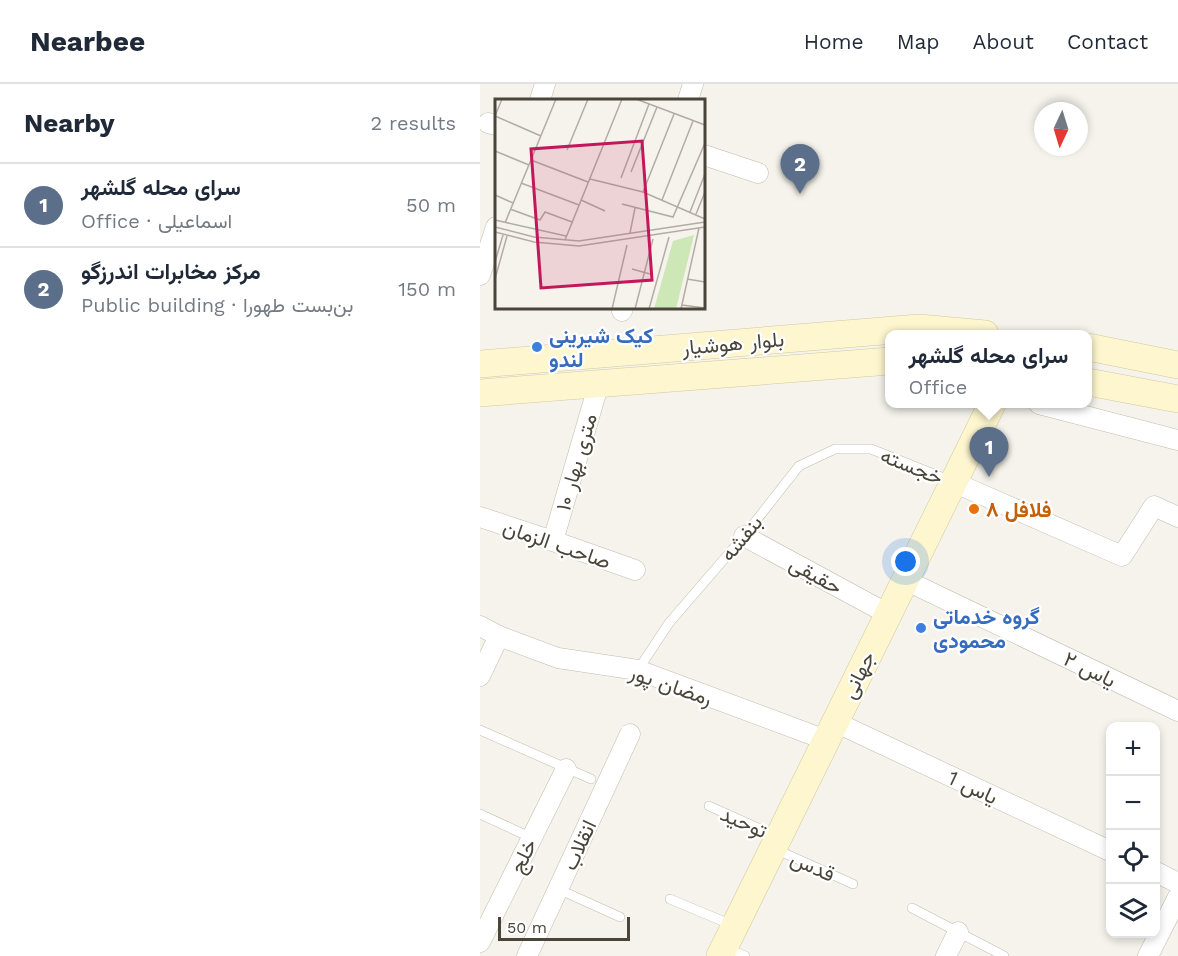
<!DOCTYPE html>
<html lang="en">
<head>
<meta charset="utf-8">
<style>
	:root { --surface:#fff; --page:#f2f2f3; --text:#1f2937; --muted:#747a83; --line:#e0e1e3; --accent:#b45309 }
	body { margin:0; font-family:"Work Sans",Vazirmatn,sans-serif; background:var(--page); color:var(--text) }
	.controls { position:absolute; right:18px; bottom:18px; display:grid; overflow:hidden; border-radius:12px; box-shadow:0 3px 9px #0003 }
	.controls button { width:54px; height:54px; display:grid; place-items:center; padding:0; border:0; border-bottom:2px solid var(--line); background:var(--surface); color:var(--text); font:30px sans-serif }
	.compass { position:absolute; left:554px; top:18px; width:54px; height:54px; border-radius:50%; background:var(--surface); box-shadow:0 3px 9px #0003; rotate:184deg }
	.scale { position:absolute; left:18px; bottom:15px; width:132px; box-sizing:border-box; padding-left:6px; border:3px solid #4a4539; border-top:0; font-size:16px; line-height:21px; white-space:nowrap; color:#4a4539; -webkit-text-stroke:4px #fff; paint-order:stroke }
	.you { position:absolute; left:426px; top:478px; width:21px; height:21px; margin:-15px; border:4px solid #fff; border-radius:50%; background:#1a73e8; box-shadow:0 0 0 9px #1a73e833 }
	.badge { display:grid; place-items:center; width:39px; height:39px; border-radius:50%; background:var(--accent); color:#fff; font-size:20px; font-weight:700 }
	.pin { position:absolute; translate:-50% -50px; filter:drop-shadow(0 2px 3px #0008) }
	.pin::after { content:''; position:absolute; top:32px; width:21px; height:18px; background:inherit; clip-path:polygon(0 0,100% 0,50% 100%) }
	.popup { position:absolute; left:405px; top:246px; width:207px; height:78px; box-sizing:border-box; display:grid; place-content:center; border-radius:12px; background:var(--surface); filter:drop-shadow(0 2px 4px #0005); font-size:20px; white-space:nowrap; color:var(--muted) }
	.popup b { font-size:22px; color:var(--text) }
	.popup::after { content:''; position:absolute; left:50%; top:100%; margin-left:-12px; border:12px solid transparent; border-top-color:var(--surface) }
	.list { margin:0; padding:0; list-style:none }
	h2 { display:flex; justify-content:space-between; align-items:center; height:78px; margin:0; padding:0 24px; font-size:26px }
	h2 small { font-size:20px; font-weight:400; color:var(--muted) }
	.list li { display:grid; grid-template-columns:39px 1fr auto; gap:18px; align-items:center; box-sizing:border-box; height:84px; padding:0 24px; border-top:2px solid var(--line) }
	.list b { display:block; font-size:22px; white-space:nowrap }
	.list p { margin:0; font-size:20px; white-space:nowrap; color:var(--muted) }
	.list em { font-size:20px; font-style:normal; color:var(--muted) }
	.icon { flex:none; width:33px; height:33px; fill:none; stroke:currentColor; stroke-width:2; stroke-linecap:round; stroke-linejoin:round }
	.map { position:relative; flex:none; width:698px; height:872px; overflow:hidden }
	header { display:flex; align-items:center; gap:36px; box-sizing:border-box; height:84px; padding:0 30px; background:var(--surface); border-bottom:2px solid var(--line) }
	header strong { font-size:28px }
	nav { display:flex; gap:33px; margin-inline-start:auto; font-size:21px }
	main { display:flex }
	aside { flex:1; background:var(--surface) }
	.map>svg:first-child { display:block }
</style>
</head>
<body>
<header>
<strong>Nearbee</strong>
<nav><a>Home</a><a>Map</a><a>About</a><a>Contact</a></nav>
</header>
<main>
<aside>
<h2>Nearby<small>2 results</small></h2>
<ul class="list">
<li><span class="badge" style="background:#5c6f8a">1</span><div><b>سرای محله گلشهر</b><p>Office · اسماعیلی</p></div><em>50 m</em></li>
<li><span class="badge" style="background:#5c6f8a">2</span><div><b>مرکز مخابرات اندرزگو</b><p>Public building · بن‌بست طهورا</p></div><em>150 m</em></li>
</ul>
</aside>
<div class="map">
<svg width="698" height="872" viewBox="0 0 698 872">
	<rect width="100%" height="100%" fill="#f5f3ec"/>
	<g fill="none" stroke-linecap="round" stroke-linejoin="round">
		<defs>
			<g id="lane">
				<path d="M 158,586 L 189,539 L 264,452 L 319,382 L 355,365 L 391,365 L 471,397"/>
				<path d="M 0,646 L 111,695"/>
				<path d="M 229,722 L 296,752"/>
				<path d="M 0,730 L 52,754"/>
				<path d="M 295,765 L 373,800"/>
				<path d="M 78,805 L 140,833"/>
				<path d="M 190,815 L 252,841"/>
				<path d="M 432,824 L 524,872"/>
				<path d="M 246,864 L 265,872"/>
			</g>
			<g id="street">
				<path d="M 60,16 L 65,0"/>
				<path d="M 208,16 L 213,0"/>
				<path d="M 8,39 L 16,41"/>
				<path d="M 224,71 L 278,89"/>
				<path d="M 0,191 L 16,143"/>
				<path d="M 142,227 L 143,224"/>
				<path d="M 559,320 L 698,356"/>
				<path d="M 473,398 L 642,472 L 674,422 L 698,433"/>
				<path d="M 0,433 L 73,457 L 155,486"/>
				<path d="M 264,452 L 408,530"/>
				<path d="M 73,457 L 119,299"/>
				<path d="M 425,496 L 698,627"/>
				<path d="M 0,542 L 19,552 L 78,574 L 158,586 L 346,656"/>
				<path d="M 0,592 L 19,552"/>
				<path d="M 355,638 L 630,767"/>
				<path d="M 676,788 L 698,799"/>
				<path d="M 0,858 L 86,685"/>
				<path d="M 47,872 L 150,650"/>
				<path d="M 466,872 L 478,848"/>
				<path d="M 668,872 L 698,813"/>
			</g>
			<g id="secondary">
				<path d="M 608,263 L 698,281"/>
				<path d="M 0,280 L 439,244 L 505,250"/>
				<path d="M 608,298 L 698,315"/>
				<path d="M 0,309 L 410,277"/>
				<path d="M 240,872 L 512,320"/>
			</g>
		</defs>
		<use href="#lane" stroke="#c1bcae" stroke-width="10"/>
		<use href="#street" stroke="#c1bcae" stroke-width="21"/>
		<use href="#secondary" stroke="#d3ca9d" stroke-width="28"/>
		<use href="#lane" stroke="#fff" stroke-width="9"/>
		<use href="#street" stroke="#fff" stroke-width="20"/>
		<use href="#secondary" stroke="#fdf6cf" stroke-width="27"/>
	</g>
	<g fill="#3f7fe0" stroke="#fff" stroke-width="2">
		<circle cx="57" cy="263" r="6"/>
		<circle cx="441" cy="544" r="6"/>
	</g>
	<circle fill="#e8710a" stroke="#fff" stroke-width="2" cx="494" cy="425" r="6"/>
	<g text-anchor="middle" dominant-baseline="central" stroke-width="4.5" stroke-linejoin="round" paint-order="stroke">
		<g font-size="21" font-weight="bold" fill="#366cbe" stroke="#fff" text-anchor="start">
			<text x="69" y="251">کیک شیرینی<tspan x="69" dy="24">لندو</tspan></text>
			<text x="453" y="532">گروه خدماتی<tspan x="453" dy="24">محمودی</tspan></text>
		</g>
		<g font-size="21" fill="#4a4539" stroke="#fff">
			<text transform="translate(253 259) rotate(-5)">بلوار هوشیار</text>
			<text transform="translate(96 378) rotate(-74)">۱۰ متری بهار</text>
			<text transform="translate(432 382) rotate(22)">خجسته</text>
			<text transform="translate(261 454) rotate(-50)">بنفشه</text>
			<text transform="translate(77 460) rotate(19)">صاحب الزمان</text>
			<text transform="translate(336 491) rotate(29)">حقیقی</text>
			<text transform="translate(610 585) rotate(26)">یاس ۲</text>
			<text transform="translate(378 591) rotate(-64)">جهانی</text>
			<text transform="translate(191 601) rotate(19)">رمضان پور</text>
			<text transform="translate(493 703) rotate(25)">یاس 1</text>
			<text transform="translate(264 738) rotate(24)">توحید</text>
			<text transform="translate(99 761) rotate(-65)">انقلاب</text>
			<text transform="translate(43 772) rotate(-64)">خلج</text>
			<text transform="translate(333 782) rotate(24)">قدس</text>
		</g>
		<g font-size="21" font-weight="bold" fill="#c56008" stroke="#fff" text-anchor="start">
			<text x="506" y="425">فلافل ۸</text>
		</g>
	</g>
	<g transform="translate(15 15)">
		<rect width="210" height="210" fill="#f5f3ec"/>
		<path d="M 199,136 L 181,210 L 159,210 L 178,142 Z" fill="#cde7b7"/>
		<path fill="none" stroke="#b1ada4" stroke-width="1.5" d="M 141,0 L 210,26M 0,17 L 46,37M 0,17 L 7,0M 72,51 L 93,0M 0,52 L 34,66M 36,61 L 93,83M 136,73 L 162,8M 126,79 L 154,5M 95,80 L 148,93 L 210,120M 26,84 L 84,106M 148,93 L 179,15M 0,96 L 18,104M 86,101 L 110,112M 167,101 L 198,22M 127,105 L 178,118 L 210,44M 15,110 L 45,121 L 50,113 L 77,123M 195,113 L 210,75M 201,115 L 210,93M 0,121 L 71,137M 10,124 L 61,0M 0,128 L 39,138 L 84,142 L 210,123M 0,133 L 39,143 L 84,147 L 210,128M 135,134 L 140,109M 70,141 L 127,0M 0,163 L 8,136M 137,170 L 155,175M 0,180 L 12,137M 192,180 L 210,183M 187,206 L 210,209M 117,210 L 132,146M 140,210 L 158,140M 154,210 L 174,138M 186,210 L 204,129"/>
		<path fill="#c2185b" fill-opacity="0.15" stroke="#c2185b" stroke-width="3" d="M 147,42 L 157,181 L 46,189 L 36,50 Z"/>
		<rect width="210" height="210" fill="none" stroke="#4a4539" stroke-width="3"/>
	</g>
</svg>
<div class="controls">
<button>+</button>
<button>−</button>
<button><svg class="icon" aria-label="locate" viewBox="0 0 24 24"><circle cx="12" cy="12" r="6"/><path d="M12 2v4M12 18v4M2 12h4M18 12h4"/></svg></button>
<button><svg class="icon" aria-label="layers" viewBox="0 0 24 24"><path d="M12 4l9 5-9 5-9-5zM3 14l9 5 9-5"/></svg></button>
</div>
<svg class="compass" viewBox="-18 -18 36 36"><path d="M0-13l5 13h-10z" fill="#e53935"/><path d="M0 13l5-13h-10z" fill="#747a83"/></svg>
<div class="scale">50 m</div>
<div class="you"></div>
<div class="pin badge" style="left:509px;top:393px;background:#5c6f8a">1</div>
<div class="popup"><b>سرای محله گلشهر</b>Office</div>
<div class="pin badge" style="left:320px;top:110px;background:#5c6f8a">2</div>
</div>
</main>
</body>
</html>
